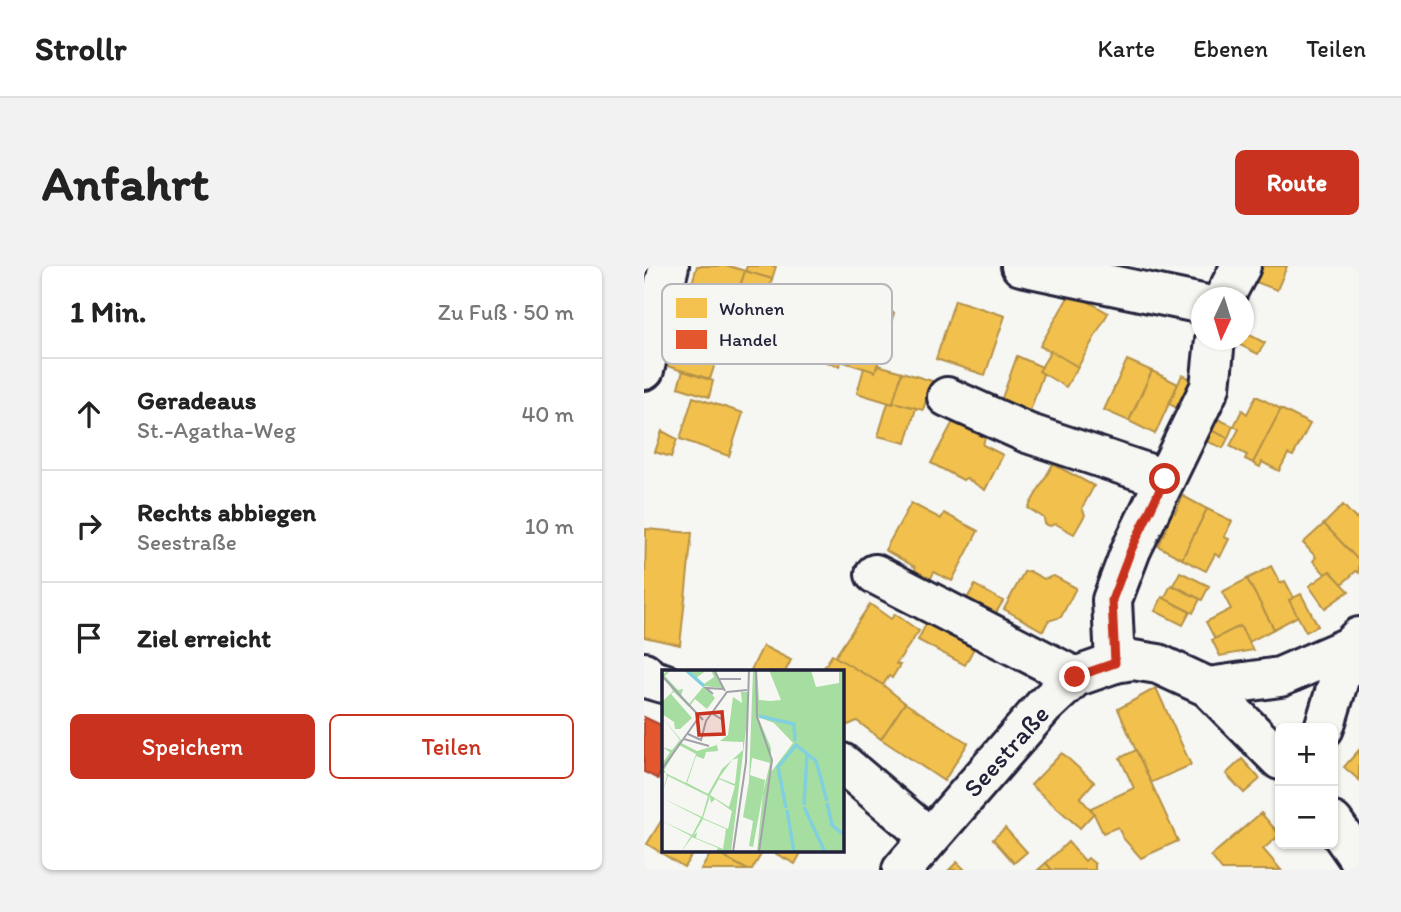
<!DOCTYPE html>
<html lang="de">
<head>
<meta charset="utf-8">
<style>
	:root { --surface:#fff; --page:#f2f2f2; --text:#222; --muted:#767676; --line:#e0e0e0; --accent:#c8321e }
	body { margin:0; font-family:Itim,sans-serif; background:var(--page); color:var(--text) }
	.controls { position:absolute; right:21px; bottom:21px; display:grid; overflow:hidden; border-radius:10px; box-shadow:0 2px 5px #0004 }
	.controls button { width:63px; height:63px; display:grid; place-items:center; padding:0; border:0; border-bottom:2px solid var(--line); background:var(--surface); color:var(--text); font:35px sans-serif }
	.compass { position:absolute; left:547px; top:21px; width:63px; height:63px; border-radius:50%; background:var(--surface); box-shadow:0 2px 5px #0004; rotate:184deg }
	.stop { position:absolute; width:21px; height:21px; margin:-16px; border:5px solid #c8321e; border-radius:50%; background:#fff }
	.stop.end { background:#c8321e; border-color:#fff; box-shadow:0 2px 7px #0008 }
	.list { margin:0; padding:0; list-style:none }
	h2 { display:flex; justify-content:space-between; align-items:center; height:91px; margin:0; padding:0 28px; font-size:30px }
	h2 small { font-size:23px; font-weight:400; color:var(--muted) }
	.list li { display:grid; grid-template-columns:46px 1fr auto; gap:21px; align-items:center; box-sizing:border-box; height:112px; padding:0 28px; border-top:2px solid var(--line) }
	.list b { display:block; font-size:26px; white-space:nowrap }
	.list p { margin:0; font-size:23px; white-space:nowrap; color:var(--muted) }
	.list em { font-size:23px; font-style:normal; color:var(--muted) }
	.actions { display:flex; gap:14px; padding:21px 28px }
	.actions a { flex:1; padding:16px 0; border:2px solid var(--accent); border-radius:10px; text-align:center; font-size:24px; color:var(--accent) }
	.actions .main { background:var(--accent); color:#fff }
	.icon { flex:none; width:38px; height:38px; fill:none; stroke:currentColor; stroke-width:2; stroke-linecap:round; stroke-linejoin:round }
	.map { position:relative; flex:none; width:715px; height:604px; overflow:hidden; border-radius:10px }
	header { display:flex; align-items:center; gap:42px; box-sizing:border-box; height:98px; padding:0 35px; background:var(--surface); border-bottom:2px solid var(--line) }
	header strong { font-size:33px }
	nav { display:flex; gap:38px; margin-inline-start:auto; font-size:24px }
	.intro { display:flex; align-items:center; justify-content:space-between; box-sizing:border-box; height:168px; padding:0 42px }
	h1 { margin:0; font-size:49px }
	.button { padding:18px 32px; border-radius:10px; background:var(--accent); color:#fff; font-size:24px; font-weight:700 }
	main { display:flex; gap:42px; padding:0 42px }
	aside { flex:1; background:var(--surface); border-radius:10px; box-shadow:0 2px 5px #0004 }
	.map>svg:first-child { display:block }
</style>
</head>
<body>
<header>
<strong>Strollr</strong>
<nav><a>Karte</a><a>Ebenen</a><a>Teilen</a></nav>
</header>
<div class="intro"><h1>Anfahrt</h1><a class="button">Route</a></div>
<main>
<aside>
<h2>1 Min.<small>Zu Fuß · 50 m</small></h2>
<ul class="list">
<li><svg class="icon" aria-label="ahead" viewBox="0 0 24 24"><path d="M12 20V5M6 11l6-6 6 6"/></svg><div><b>Geradeaus</b><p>St.-Agatha-Weg</p></div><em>40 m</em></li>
<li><svg class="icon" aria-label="right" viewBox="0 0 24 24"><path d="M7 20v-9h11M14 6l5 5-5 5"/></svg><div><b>Rechts abbiegen</b><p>Seestraße</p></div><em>10 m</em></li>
<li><svg class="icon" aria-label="arrive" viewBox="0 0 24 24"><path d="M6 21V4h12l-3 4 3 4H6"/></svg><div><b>Ziel erreicht</b></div></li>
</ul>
<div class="actions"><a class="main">Speichern</a><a>Teilen</a></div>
</aside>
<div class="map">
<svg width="715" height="604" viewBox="0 0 715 604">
	<rect width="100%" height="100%" fill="#f6f6f2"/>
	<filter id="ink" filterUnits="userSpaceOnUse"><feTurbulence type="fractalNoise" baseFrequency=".0143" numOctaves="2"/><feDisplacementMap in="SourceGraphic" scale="14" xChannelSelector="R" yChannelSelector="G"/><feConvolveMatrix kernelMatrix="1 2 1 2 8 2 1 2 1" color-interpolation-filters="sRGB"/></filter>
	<g filter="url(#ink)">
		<g fill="#f2c14e" stroke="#b49148" stroke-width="2">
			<path d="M 53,0 L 85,0 L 101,5 L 78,76 L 35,61 Z"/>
			<path d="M 103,0 L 132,0 L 128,13 L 101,5 Z"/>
			<path d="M 619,0 L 643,0 L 633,24 L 612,16 Z"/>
			<path d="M 101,5 L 128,13 L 112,65 L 85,57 Z"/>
			<path d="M 179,24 L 250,47 L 231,106 L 197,95 L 195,100 L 162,89 L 174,53 L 170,52 Z"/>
			<path d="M 427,26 L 464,47 L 434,101 L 396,80 Z"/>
			<path d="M 311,34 L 361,50 L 341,109 L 292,93 Z"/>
			<path d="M 35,61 L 78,76 L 66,113 L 23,100 Z"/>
			<path d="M 600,66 L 621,77 L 614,88 L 594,78 L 595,74 L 600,74 Z"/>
			<path d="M 407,85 L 434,101 L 422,121 L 395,105 Z"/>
			<path d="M 373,90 L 398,101 L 395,105 L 399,108 L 386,145 L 357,135 Z"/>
			<path d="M 483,94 L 508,105 L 485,155 L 460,144 Z"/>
			<path d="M 234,99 L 258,106 L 249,138 L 213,127 L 220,102 L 231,106 Z"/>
			<path d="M 39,105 L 69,115 L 65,131 L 34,121 Z"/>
			<path d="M 508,105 L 534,118 L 511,168 L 485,155 Z"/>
			<path d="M 258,106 L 288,115 L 279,144 L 249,136 Z"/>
			<path d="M 538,109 L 548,113 L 535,143 L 525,138 Z"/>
			<path d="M 612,130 L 637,143 L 609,197 L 601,193 L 603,189 L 586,180 L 595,163 L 590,160 L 598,144 L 603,148 Z"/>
			<path d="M 49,131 L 99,147 L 85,190 L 36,173 Z"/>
			<path d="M 249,136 L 272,142 L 262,177 L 234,170 L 244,137 L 249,138 Z"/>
			<path d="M 637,143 L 666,158 L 649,190 L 644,188 L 635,205 L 618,196 L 616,201 L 609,197 Z"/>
			<path d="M 567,150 L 589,160 L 584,172 L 562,162 Z"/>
			<path d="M 311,152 L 342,167 L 339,179 L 359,189 L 341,224 L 322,212 L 319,214 L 287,197 Z"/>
			<path d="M 562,162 L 584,172 L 579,182 L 557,173 Z"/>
			<path d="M 18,165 L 33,173 L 27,191 L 11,186 Z"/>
			<path d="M 409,198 L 450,220 L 438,242 L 441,249 L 430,268 L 412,258 L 406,260 L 401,258 L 400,252 L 384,242 Z"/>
			<path d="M 539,230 L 563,243 L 538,293 L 514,280 L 522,264 L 517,262 L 526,244 L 531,247 Z"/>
			<path d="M 267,237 L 297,253 L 300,247 L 334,265 L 308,315 L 290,306 L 286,314 L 272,306 L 271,301 L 241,284 Z"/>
			<path d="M 699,239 L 712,253 L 715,250 L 715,295 L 680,258 Z"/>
			<path d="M 563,243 L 588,255 L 580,271 L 585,273 L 576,291 L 571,288 L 562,305 L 538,293 Z"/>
			<path d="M 680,258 L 715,295 L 715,307 L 712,305 L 698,318 L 686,305 L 681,308 L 669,295 L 672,291 L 659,277 Z"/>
			<path d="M 2,263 L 48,267 L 36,379 L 0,371 Z"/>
			<path d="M 627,300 L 636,317 L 641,315 L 650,332 L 645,334 L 654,350 L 630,363 L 603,313 Z"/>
			<path d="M 385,305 L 400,313 L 410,310 L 432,322 L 417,351 L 404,355 L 399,365 L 360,343 L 380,306 Z"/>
			<path d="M 686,305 L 705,325 L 681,342 L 665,320 Z"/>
			<path d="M 536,306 L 565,320 L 558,334 L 529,319 Z"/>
			<path d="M 603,313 L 630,363 L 605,376 L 596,360 L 571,373 L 562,356 L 587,343 L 578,326 Z"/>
			<path d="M 331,319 L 359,335 L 347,355 L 319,339 Z"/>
			<path d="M 527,319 L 556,333 L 549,347 L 520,333 Z"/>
			<path d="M 657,328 L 674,360 L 662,366 L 645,334 Z"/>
			<path d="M 518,331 L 546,346 L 539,359 L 511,345 Z"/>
			<path d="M 226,338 L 247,353 L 251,348 L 275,365 L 252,398 L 256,399 L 248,412 L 245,410 L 239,419 L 191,391 Z"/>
			<path d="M 279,341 L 336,371 L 321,399 L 274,374 L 282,358 L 272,353 Z"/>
			<path d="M 596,360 L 609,384 L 576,390 L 568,374 Z"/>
			<path d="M 119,380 L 147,394 L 141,406 L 106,406 Z"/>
			<path d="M 188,389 L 239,419 L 261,437 L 237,473 L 213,455 L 204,459 L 198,455 L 198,406 L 177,406 Z"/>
			<path d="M 512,422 L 547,499 L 506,517 L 474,443 Z"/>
			<path d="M 261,437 L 324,477 L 300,515 L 237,473 Z"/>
			<path d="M 492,484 L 534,575 L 497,592 L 479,572 L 474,561 L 459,567 L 447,542 L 490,522 L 476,492 Z"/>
			<path d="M 715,484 L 715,514 L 700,501 Z"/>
			<path d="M 418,487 L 450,516 L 436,532 L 450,547 L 436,562 L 387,519 Z"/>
			<path d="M 598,493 L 616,513 L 600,527 L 582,508 Z"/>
			<path d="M 617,547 L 636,569 L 619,583 L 637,604 L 578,604 L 567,590 Z"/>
			<path d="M 19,552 L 19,585 L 50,585 L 40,601 L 3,578 Z"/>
			<path d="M 361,562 L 383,586 L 370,597 L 349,573 Z"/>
			<path d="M 424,576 L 441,595 L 444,592 L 451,598 L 451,604 L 408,604 L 402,597 Z"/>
			<path d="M 68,585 L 69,585 L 104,604 L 57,604 Z"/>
			<path d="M 69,585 L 119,585 L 108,604 L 104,604 Z"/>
			<path d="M 127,585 L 158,585 L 151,598 Z"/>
			<path d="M 313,596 L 321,604 L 305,604 Z"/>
			<path d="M 402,597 L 408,604 L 394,604 Z"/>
		</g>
		<path fill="#e4572e" stroke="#aa4732" stroke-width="2" d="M 0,451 L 19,460 L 19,502 L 14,513 L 0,506 Z"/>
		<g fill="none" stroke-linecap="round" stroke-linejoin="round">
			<defs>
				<g id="minor">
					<path d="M 377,0 L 558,38"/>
					<path d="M 580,32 L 597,0"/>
					<path d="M 0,104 L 25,0"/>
					<path d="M 303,131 L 383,167 L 521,213"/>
					<path d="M 231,308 L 431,411"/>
					<path d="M 471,397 L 468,334 L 487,284 L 566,121 L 571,74"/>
					<path d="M 0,406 L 5,413 L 19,417"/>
					<path d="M 564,421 L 636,411 L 705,381"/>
					<path d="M 680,462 L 705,381 L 715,371"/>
					<path d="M 198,497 L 285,571"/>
					<path d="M 689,556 L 715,593"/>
					<path d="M 258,604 L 400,440 L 431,411 L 471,397 L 489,394 L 514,398 L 564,421 L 636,494"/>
				</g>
			</defs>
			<use href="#minor" stroke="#22223b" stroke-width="44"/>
			<use href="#minor" stroke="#f6f6f2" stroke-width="38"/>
		</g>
	</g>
	<g fill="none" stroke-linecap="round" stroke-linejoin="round" filter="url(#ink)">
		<path stroke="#c8321e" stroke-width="9" d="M 431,411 L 471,397 L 468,334 L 487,284 L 521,213"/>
	</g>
	<g text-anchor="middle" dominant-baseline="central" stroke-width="7" stroke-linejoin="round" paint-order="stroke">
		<g font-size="26" fill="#22223b" stroke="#f6f6f2">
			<text transform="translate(362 485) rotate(-48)">Seestraße</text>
		</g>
	</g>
	<g transform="translate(18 404)">
		<rect width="182" height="182" fill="#f6f6f2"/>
		<path d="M 9,0 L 3,6 L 16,20 L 21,19 L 19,26 L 27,34 L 42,16 L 24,0 L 45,0 L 34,8 L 42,14 L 52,7 L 49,0 L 54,0 L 61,18 L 42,16 L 53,28 L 45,39 L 33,29 L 27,37 L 12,22 L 9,24 L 30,48 L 18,59 L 13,59 L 12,52 L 0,44 L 0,32 L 11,21 L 0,4 ZM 91,0 L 95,0 L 97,30 L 108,31 L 119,30 L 107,0 L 149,0 L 154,17 L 177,13 L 177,0 L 182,0 L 182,182 L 95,182 L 101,123 L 91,177 L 87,176 L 91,151 L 81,147 L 87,111 ZM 96,47 L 112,53 L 131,73 L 109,102 L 109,78 ZM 90,88 L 108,93 L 101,123 L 103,110 L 88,105 ZM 79,22 L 86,22 L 85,51 L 69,182 L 54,182 L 56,178 L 30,167 L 19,182 L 29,166 L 0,151 L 30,165 L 39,148 L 0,128 L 40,147 L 46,126 L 6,106 L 0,124 L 5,106 L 0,94 L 8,82 L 0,77 L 10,80 L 18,70 L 0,47 L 20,71 L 19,73 L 35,81 L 55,75 L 56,81 L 44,82 L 42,89 L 34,86 L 25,113 L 46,124 L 60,99 L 81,80 L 81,72 L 58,71 L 66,65 L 71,27 L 80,33 ZM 17,75 L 34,84 L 24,113 L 1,102 ZM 76,88 L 73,114 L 57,108 L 70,90 ZM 57,109 L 73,116 L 67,137 L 48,125 ZM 48,126 L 49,133 L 53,129 L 70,141 L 66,159 L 41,148 ZM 41,149 L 64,159 L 61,179 L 34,168 L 35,162 L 31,166 Z" fill="#a6dda1" fill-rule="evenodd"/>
		<path fill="none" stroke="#81d0de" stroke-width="3.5" d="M 24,0 L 42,16M 97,46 L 132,54 L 133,71M 165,133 L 170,155 L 182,165M 142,135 L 145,84M 142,137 L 163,182M 124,138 L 116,97 L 134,75 L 154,91 L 165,131M 125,140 L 132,182"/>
		<path fill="none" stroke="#a1a1a9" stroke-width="2" d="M 52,0 L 63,21M 94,0 L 95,47 L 110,90 L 97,182M 0,6 L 41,50M 57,9 L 79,9M 51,24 L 44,18 L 62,19M 44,51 L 65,22 L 85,20M 26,64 L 39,70 L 44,51M 42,64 L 61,64 L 61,50 L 51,44M 22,69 L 47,76M 0,99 L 37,47M 71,182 L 84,92 L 87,0"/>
		<path fill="#c8321e" fill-opacity="0.15" stroke="#c8321e" stroke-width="3.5" d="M 60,42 L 62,64 L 37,65 L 35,44 Z"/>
		<rect width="182" height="182" fill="none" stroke="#22223b" stroke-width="3.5"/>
	</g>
	<rect x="18" y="18" width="230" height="80" rx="10" fill="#f6f6f2" stroke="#b6b6bb" stroke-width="2"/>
	<rect x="32" y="32" width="31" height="20" fill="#f2c14e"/>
	<rect x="32" y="64" width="31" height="19" fill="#e4572e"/>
	<g font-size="19" fill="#22223b">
		<text x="75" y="49">Wohnen</text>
		<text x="75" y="80">Handel</text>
	</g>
</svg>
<div class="controls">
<button>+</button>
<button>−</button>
</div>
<svg class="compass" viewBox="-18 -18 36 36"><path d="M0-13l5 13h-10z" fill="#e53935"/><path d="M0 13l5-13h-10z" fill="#767676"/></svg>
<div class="stop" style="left:521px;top:213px"></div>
<div class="stop end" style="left:431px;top:411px"></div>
</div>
</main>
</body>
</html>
